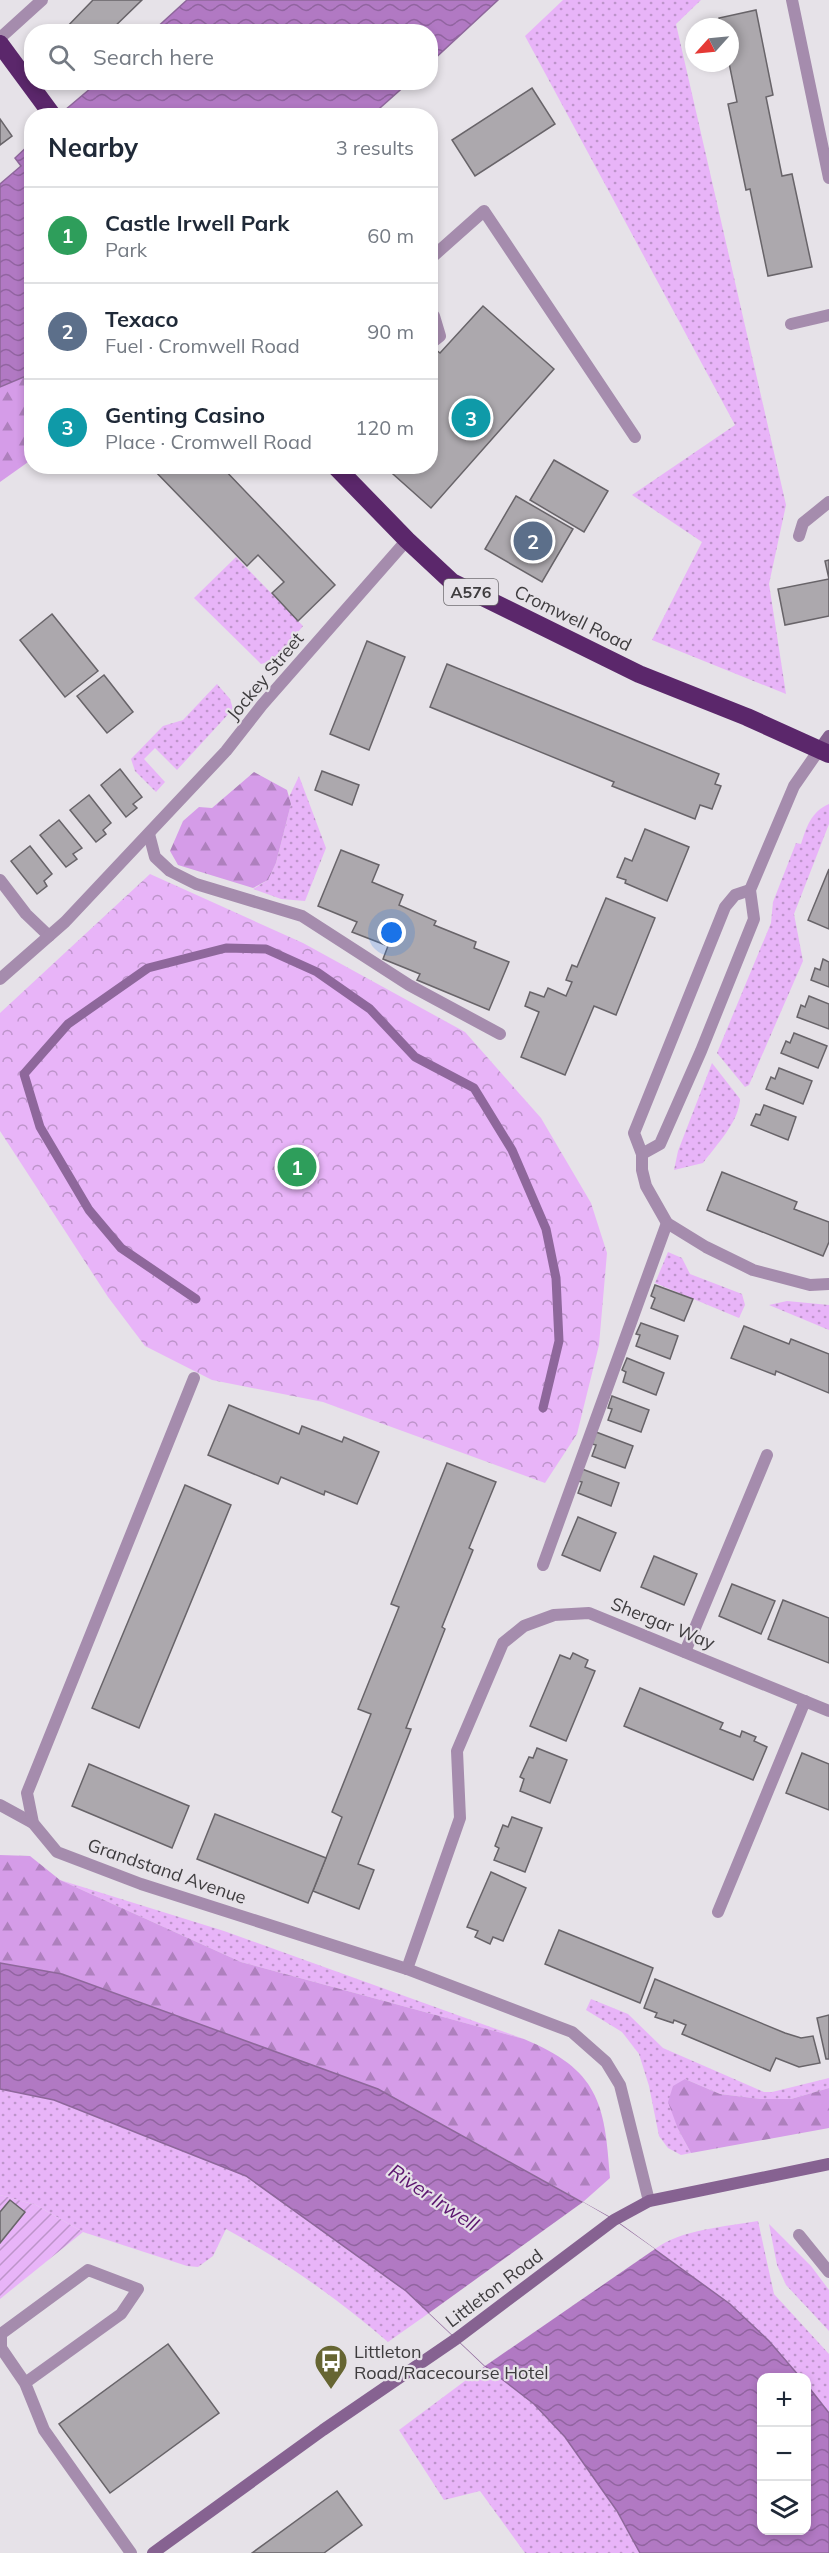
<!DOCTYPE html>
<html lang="en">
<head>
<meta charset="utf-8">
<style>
	:root { --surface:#fff; --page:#f2f2f3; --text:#1f2937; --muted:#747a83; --line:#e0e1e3; --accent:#666532 }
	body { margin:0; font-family:Mulish,sans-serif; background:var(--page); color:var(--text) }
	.controls { position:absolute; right:18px; bottom:18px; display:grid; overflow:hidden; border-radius:12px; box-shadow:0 3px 9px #0003 }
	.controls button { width:54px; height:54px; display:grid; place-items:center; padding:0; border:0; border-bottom:2px solid var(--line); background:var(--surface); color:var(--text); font:30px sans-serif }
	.compass { position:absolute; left:685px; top:18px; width:54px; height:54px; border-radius:50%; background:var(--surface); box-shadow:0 3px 9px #0003; rotate:243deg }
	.you { position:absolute; left:392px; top:933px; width:21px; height:21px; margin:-15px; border:4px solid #fff; border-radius:50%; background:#1a73e8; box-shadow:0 0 0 9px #1a73e833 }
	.badge { display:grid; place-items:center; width:39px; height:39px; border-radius:50%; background:var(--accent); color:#fff; font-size:20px; font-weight:700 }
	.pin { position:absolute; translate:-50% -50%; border:3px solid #fff; box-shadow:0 2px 6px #0006 }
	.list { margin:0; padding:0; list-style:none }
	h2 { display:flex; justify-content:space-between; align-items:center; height:78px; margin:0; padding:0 24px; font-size:26px }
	h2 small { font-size:20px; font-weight:400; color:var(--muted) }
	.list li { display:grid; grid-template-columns:39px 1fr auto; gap:18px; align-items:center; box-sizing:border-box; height:96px; padding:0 24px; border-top:2px solid var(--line) }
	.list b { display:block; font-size:22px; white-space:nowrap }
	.list p { margin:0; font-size:20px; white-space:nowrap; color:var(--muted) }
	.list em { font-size:20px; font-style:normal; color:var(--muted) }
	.icon { flex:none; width:33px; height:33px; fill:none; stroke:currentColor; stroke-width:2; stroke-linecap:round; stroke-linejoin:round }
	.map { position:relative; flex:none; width:829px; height:2553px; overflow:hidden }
	.search { position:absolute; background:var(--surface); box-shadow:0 3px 9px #0003; left:24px; top:24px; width:414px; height:66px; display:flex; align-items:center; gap:15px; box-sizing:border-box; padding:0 21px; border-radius:24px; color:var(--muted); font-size:22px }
	.panel { position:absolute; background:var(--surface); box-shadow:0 3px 9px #0003; left:24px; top:108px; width:414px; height:366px; border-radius:24px }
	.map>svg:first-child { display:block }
</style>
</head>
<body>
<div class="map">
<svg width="829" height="2553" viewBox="0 0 829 2553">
	<defs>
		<pattern id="grass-dots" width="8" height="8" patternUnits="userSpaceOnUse" patternTransform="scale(1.5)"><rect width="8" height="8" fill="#e8b4f8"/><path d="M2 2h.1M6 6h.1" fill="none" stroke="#bd94ca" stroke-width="1.8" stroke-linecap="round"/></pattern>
		<pattern id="forest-firs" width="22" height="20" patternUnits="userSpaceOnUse" patternTransform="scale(1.5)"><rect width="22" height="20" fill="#d59ce8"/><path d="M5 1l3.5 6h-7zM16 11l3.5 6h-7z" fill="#ae80bd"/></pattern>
		<pattern id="park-crowns" width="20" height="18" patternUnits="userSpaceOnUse" patternTransform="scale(1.5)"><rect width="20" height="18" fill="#e8b4f8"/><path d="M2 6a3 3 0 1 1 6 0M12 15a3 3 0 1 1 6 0" fill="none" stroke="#bd94ca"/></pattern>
		<pattern id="garden-furrows" width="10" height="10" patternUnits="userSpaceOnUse" patternTransform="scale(1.5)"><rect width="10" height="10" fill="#e8b4f8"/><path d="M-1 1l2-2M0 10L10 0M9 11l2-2" fill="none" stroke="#bd94ca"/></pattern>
		<pattern id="water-waves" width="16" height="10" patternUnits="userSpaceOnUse" patternTransform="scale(1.5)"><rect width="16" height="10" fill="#b179c3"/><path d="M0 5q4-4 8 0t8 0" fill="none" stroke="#9164a0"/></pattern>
	</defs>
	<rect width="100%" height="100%" fill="#e6e2e8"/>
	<g fill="url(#grass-dots)">
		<path d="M 563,0 L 701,0 L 676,24 L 786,505 L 769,584 L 786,694 L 652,640 L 702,542 L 632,495 L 735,425 L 525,36 Z"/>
		<path d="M 236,557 L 303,626 L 275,660 L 261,664 L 194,598 Z"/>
		<path d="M 217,684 L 230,699 L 233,709 L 177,770 L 155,748 L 144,759 L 165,782 L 156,792 L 135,771 L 131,759 L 163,726 L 183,720 Z"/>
		<path d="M 299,776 L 326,848 L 305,901 L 281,899 L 253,889 L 268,880 L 276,863 L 291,804 L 289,797 Z"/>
		<path d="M 829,804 L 829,824 L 794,914 L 803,961 L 749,1085 L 745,1087 L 717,1053 L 771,923 L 773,902 L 796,843 L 801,844 C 807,826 811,812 829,804 Z"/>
		<path d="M 712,1063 L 740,1099 C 739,1122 716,1145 703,1163 L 674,1170 L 678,1151 Z"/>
		<path d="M 668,1252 L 682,1258 L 690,1274 L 742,1294 L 745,1305 L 739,1318 L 655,1283 Z"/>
		<path d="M 787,1301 L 829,1305 L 829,1330 L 769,1305 Z"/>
		<path d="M 60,1880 L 224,1931 L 524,2039 L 241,1962 Z"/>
		<path d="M 591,1999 L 628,2014 L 663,2048 L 764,2092 L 772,2092 L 829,2078 L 829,2088 L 791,2099 L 761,2099 L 720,2094 L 685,2079 L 678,2129 L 691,2153 L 681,2155 L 668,2148 L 659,2136 L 649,2086 L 639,2054 L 622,2032 L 586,2010 Z"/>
		<path d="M 0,2089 L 54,2100 L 246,2176 L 406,2291 L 429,2313 L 388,2342 C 337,2298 284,2261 226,2229 L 213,2256 L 198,2267 L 187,2266 L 83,2232 L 36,2205 L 0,2195 Z"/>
		<path d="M 758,2221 L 774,2294 L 829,2354 L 829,2413 L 807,2385 L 806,2378 L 800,2377 L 769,2341 L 730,2304 L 655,2249 C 682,2229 725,2227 758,2221 Z"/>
		<path d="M 769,2224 L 811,2266 L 829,2290 L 829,2331 L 786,2285 L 777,2265 Z"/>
		<path d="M 485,2366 C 501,2378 518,2390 533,2403 C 579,2443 611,2500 640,2553 L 525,2553 L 480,2491 L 444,2500 L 399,2430 Z"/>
	</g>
	<g fill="url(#forest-firs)">
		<path d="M 31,374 L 31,460 L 0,482 L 0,387 Z"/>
		<path d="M 254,772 L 287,790 L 291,804 L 276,863 L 268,880 L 253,888 L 178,865 L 170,851 L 183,821 L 199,807 L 212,808 Z"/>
		<path d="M 0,1855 L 30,1856 L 60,1880 L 241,1962 L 524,2039 C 598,2070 605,2102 610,2178 L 583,2202 L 378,2089 L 62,1974 L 0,1963 Z"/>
		<path d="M 685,2079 L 720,2094 L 761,2099 L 791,2099 L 829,2088 L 829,2128 L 691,2153 L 678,2129 L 668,2102 L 673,2086 Z"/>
	</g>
	<path fill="url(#park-crowns)" d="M 150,874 L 303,943 L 465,1032 L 541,1118 L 591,1203 L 607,1253 L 599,1345 L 577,1434 L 545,1483 L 323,1402 L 212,1380 L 145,1346 L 108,1297 L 0,1131 L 0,1013 Z"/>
	<path fill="url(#garden-furrows)" d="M 0,2195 L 36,2205 L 83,2232 L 0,2299 Z"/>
	<g fill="url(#water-waves)" stroke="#8e679b" stroke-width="1.5">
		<path d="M 187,0 L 498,0 L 431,62 L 430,32 L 153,31 Z"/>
		<path d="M 97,83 L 408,83 L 372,115 L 58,116 Z"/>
		<path d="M 31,143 L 31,374 L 0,387 L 0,184 L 21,166 L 15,158 Z"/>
		<path d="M 0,1963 L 62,1974 L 378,2089 L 614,2220 L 730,2304 L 769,2341 L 800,2377 L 762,2378 L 762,2530 L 806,2530 L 807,2385 L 829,2413 L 829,2553 L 640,2553 L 617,2511 L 565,2437 L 534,2404 L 485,2366 L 406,2291 L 246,2176 L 54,2100 L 0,2089 Z"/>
	</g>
	<path fill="#e6e2e8" d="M 583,2202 L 614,2220 L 655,2249 L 485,2366 L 429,2313 Z"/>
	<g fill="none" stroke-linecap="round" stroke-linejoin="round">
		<path stroke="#8e679b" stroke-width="9" d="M 196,1299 L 121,1248 L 89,1210 L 40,1127 L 24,1074 L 68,1024 L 148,968 L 226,948 L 266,949 L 317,972 L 370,1009 L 415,1057 L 474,1088 L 512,1150 L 546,1229 L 556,1278 L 559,1341 L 543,1408"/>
	</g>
	<g fill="#aca8ad" stroke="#686469" stroke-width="1.5">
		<path d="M 93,0 L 142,0 L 109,32 L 62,32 Z"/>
		<path d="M 756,10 L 773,95 L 766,97 L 782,176 L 792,174 L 812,267 L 768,276 L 750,189 L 746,190 L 728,104 L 737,102 L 729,63 L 730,27 L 721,27 L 719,18 Z"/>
		<path d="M 532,88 L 555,124 L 475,176 L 452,140 Z"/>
		<path d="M 0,119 L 12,136 L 0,145 Z"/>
		<path d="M 483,306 L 554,369 L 431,508 L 384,466 L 430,466 L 430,345 L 440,353 Z"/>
		<path d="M 554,460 L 608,491 L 584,532 L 530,500 Z"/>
		<path d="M 156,466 L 221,466 L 335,585 L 298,621 L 272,593 L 284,582 L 258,555 L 247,566 L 153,469 Z"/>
		<path d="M 516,496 L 573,529 L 542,582 L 485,549 Z"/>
		<path d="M 829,560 L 829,616 L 785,625 L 778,589 L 829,579 L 825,561 Z"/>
		<path d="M 52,614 L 98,671 L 65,697 L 20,640 Z"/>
		<path d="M 367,641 L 405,657 L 369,750 L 330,734 Z"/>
		<path d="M 447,664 L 719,774 L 715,784 L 721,786 L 712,809 L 700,805 L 695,819 L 612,786 L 614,782 L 430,707 Z"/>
		<path d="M 104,675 L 133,712 L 107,733 L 77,696 Z"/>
		<path d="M 120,769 L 142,797 L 133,804 L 137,808 L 126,817 L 101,785 Z"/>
		<path d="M 322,771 L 359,785 L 352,805 L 315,790 Z"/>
		<path d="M 89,795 L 111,823 L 103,830 L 106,834 L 96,842 L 70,810 Z"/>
		<path d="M 59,820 L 82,848 L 73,854 L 77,859 L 66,867 L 40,835 Z"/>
		<path d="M 645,829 L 689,847 L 667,901 L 625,883 L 626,880 L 617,877 L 625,858 L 632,861 Z"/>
		<path d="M 30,846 L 52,874 L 44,881 L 47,886 L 37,894 L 11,861 Z"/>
		<path d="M 341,850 L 379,865 L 372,882 L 403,895 L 399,905 L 436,921 L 434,925 L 476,942 L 474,948 L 509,962 L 489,1010 L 417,980 L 420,974 L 383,959 L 388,946 L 352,932 L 357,922 L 318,906 Z"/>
		<path d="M 829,869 L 829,929 L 808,920 Z"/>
		<path d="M 606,898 L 655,918 L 616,1015 L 594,1006 L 565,1075 L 521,1057 L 539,1012 L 525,1006 L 530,992 L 544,997 L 548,988 L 566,996 L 572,982 L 566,980 L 572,965 L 577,967 Z"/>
		<path d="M 823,959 L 829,962 L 829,987 L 811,980 L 815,968 L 820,970 Z"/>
		<path d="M 809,996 L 829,1004 L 829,1029 L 797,1017 L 801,1005 L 805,1007 Z"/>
		<path d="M 794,1033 L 827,1046 L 818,1068 L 781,1053 L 786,1041 L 790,1043 Z"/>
		<path d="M 779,1068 L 812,1081 L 803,1104 L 766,1089 L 771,1077 L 775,1079 Z"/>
		<path d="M 764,1105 L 796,1117 L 788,1140 L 751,1125 L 756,1114 L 760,1115 Z"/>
		<path d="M 722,1172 L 797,1202 L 794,1209 L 829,1222 L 829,1242 L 823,1256 L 707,1210 Z"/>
		<path d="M 655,1285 L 693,1299 L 684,1321 L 651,1308 L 655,1298 L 651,1296 Z"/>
		<path d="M 641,1323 L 678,1336 L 670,1359 L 636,1346 L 640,1335 L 636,1334 Z"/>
		<path d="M 744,1326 L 789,1344 L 791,1339 L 829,1354 L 829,1393 L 776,1371 L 775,1375 L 731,1358 Z"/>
		<path d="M 627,1358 L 664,1373 L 656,1395 L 623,1382 L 626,1372 L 622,1370 Z"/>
		<path d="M 612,1396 L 649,1410 L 641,1432 L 608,1420 L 612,1409 L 608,1408 Z"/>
		<path d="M 229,1405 L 299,1434 L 302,1426 L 342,1442 L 344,1437 L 379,1452 L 357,1504 L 325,1491 L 324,1495 L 281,1477 L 278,1484 L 208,1455 Z"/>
		<path d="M 596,1432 L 633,1446 L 625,1468 L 592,1456 L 596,1445 L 592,1444 Z"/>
		<path d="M 447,1463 L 496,1482 L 469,1548 L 473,1550 L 442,1627 L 445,1629 L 406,1728 L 411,1729 L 358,1864 L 374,1870 L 359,1909 L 313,1891 L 342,1817 L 332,1812 L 371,1714 L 358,1709 L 399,1607 L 391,1604 Z"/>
		<path d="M 582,1469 L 619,1483 L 611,1506 L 578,1493 L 582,1482 L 578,1481 Z"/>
		<path d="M 185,1485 L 231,1505 L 139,1728 L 92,1708 Z"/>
		<path d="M 578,1517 L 616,1533 L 600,1571 L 562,1555 Z"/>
		<path d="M 654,1556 L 697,1574 L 684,1605 L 641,1587 Z"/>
		<path d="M 732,1584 L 775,1601 L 761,1634 L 719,1616 Z"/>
		<path d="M 783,1600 L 829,1618 L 829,1663 L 768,1639 Z"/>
		<path d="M 573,1653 L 588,1660 L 585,1667 L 595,1671 L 566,1741 L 530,1726 L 560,1655 L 570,1659 Z"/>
		<path d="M 640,1688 L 723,1723 L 720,1729 L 740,1737 L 742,1731 L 756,1737 L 754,1741 L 767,1747 L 753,1780 L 624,1726 Z"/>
		<path d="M 537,1748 L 567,1760 L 550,1803 L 520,1791 L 524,1779 L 520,1777 L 529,1757 L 533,1758 Z"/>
		<path d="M 802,1753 L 829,1764 L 829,1810 L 786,1793 Z"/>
		<path d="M 89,1764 L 189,1806 L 172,1848 L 72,1806 Z"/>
		<path d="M 215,1814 L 326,1858 L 308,1903 L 197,1859 Z"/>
		<path d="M 512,1817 L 542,1828 L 525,1872 L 494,1860 L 499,1848 L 495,1846 L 503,1825 L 508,1827 Z"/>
		<path d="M 491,1872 L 526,1888 L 503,1941 L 493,1937 L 490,1944 L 475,1937 L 478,1931 L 467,1927 Z"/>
		<path d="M 559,1930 L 653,1968 L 640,2003 L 545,1964 Z"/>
		<path d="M 655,1979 L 785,2033 L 801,2038 L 813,2036 L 820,2063 L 799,2067 L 776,2058 L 770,2071 L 682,2034 L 686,2025 L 674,2020 L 673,2023 L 655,2017 L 657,2013 L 644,2008 Z"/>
		<path d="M 829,2015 L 829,2059 L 826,2059 L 817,2018 Z"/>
		<path d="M 10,2200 L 25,2212 L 0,2243 L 0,2212 Z"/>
		<path d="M 168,2344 L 219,2413 L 110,2493 L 59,2424 Z"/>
		<path d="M 337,2491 L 362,2525 L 324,2553 L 252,2553 Z"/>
	</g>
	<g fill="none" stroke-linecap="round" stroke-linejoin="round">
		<g stroke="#a58cad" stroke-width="12">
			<path d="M 430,259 L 484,211 L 635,437"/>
			<path d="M 430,312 L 434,316 L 440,336 L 430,344"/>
			<path d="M 791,324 L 829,315"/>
			<path d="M 149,834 L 155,857 L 170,871 L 196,884 L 302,916 L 409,985 L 500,1034"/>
			<path d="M 0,880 L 26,914 L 49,936"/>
			<path d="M 685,1652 L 767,1455"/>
			<path d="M 0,1805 L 33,1823"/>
			<path d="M 718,1912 L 805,1701"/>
			<path d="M 25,2383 L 121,2314 L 138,2289 L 88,2270 L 1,2334 L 1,2348 L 25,2383 L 44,2430 L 131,2553"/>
		</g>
		<g stroke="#a58cad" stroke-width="12">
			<path d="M 792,0 L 829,178"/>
			<path d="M 0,38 L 42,0"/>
			<path d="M 799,536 L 803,523 L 829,502"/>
			<path d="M 750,890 L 735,895 L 725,907 L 634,1133 L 642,1154 L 642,1170 L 646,1186 L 667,1223 L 706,1247 L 753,1270 L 810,1285 L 829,1284"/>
			<path d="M 0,979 L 65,922 L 226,751 L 262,705 L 407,540"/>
			<path d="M 642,1154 L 660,1144 L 701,1051 L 754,919 L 750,890 L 794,786 L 819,750"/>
			<path d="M 194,1378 L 27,1793 L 33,1823 L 57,1852 L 141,1884 L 407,1969 L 572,2032 L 606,2062 L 620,2085 L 649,2201"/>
			<path d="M 543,1565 L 667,1223"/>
			<path d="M 407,1969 L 460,1818 L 457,1751 L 503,1643 L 524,1626 L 554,1615 L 589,1613 L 829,1711"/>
			<path d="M 799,2235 L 829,2272"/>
		</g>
		<g stroke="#866291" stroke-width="12">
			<path d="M 819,750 L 829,736"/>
			<path d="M 153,2553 L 323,2430 L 456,2339 L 614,2220 L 649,2201 L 829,2164"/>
		</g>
		<g stroke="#5b276b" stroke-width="18">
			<path d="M 0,44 L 53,116"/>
			<path d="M 335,466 L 407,540 L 452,582 L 639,674 L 747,717 L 829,754"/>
		</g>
	</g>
	<defs>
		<symbol id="bus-pin" viewBox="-11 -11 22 30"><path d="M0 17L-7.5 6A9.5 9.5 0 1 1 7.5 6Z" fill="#666532" stroke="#e6e2e8"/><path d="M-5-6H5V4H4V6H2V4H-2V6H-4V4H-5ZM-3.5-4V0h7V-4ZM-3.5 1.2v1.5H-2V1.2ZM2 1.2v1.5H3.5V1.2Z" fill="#fff"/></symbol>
	</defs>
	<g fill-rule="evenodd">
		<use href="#bus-pin" x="312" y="2342" width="38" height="52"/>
	</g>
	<g text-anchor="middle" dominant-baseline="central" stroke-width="4.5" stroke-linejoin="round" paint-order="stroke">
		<rect fill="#e6e2e8" stroke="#706e71" stroke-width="1.5" x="444" y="579" width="54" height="26" rx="4.5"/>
		<g font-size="16" font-weight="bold" fill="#3e3c3e">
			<text x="471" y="592">A576</text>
		</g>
		<g font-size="18" fill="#3e3c3e" stroke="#e6e2e8">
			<text transform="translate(573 618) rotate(26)">Cromwell Road</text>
			<text transform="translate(265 676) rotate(-50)">Jockey Street</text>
			<text transform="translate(663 1623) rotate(22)">Shergar Way</text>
			<text transform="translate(167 1871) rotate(19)">Grandstand Avenue</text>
			<text transform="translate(494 2288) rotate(-37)">Littleton Road</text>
		</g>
		<g font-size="18" fill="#3e3c3e" stroke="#e6e2e8" text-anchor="start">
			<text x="354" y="2351">Littleton<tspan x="354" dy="21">Road/Racecourse Hotel</tspan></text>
		</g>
		<g font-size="20" font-style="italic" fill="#5c156f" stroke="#e6e2e8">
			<text transform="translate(434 2197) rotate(34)">River Irwell</text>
		</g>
	</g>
</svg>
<div class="controls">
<button>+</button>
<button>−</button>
<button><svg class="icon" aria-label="layers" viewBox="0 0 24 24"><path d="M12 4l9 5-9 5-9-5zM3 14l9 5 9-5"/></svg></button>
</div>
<svg class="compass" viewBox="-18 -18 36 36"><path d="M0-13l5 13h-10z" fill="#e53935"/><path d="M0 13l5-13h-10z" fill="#747a83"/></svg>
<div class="you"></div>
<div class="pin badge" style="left:297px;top:1167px;background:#2e9e5b">1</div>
<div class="pin badge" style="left:533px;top:541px;background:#5c6f8a">2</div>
<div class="pin badge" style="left:471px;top:418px;background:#0f9aa8">3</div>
<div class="search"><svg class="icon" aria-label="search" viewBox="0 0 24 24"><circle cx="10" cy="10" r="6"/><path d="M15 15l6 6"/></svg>Search here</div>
<section class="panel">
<h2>Nearby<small>3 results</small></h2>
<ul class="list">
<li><span class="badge" style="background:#2e9e5b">1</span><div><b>Castle Irwell Park</b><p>Park</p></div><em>60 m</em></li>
<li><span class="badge" style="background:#5c6f8a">2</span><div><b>Texaco</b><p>Fuel · Cromwell Road</p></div><em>90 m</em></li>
<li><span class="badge" style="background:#0f9aa8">3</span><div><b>Genting Casino</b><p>Place · Cromwell Road</p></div><em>120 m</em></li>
</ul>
</section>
</div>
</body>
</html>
